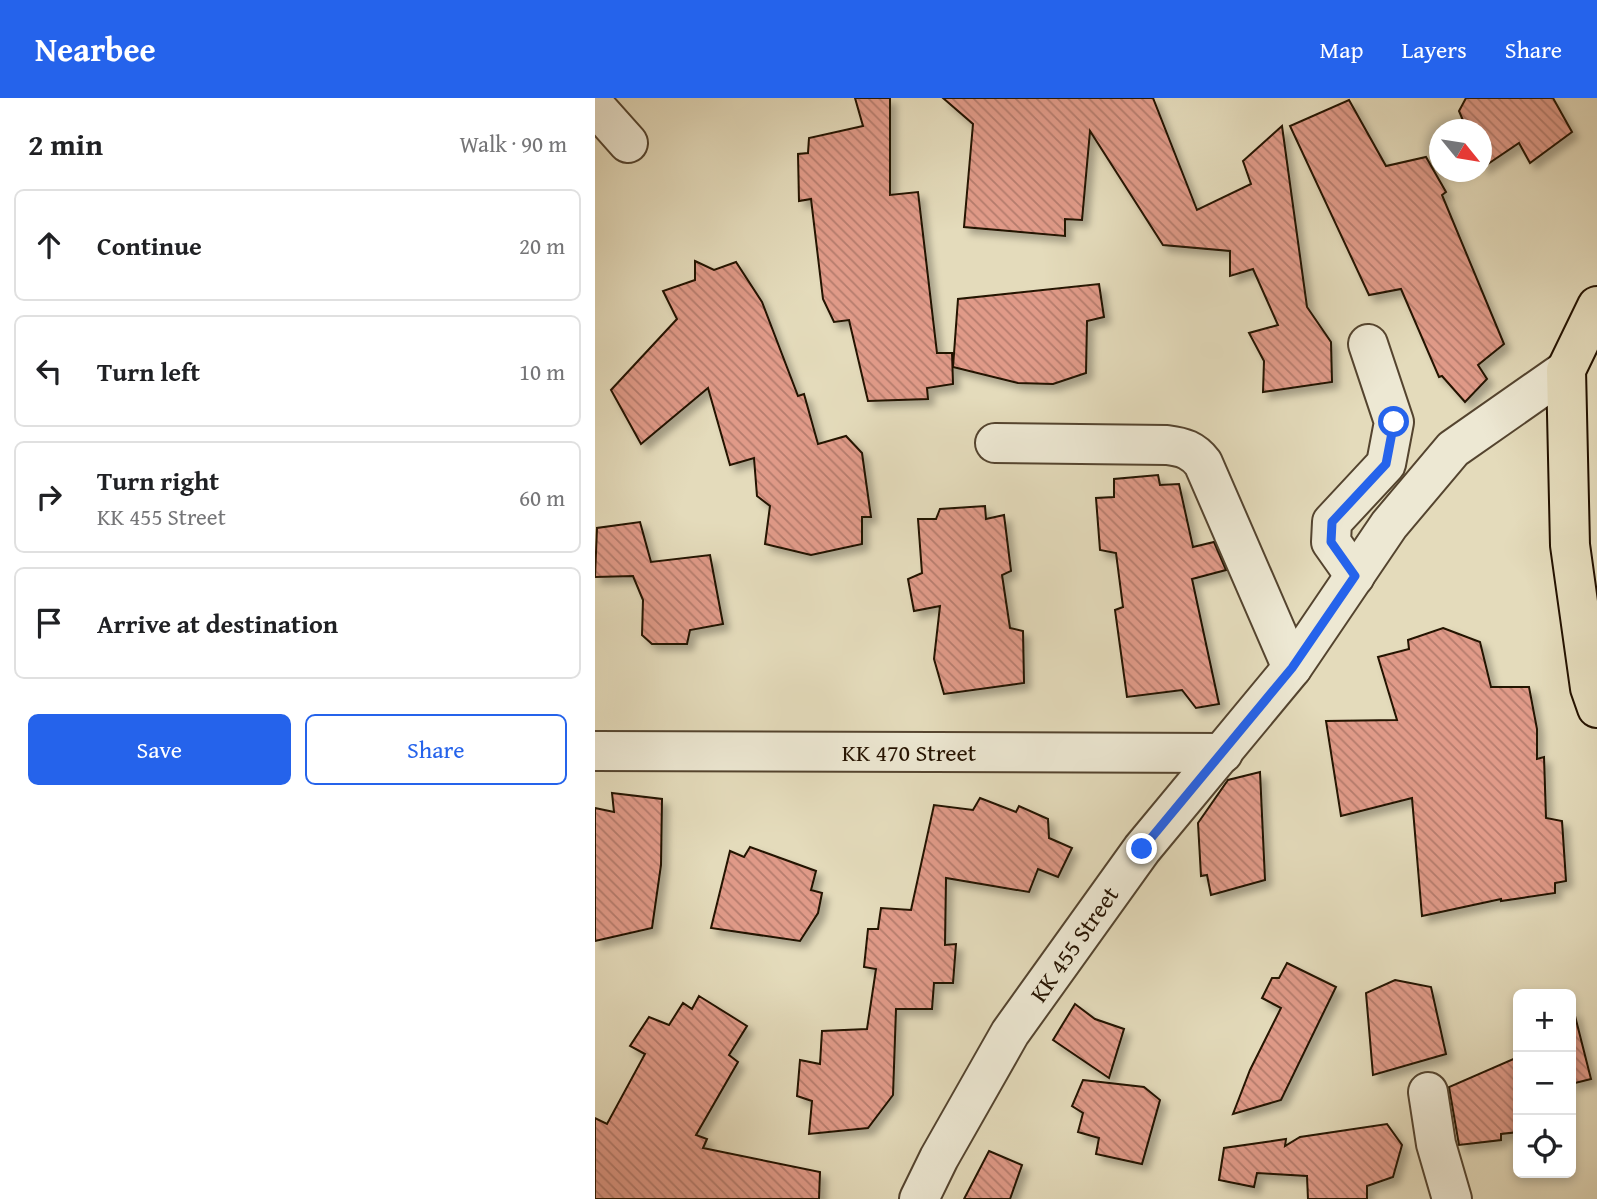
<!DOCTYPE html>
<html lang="en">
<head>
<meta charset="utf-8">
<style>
	:root { --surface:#fff; --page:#f6f6f6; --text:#202124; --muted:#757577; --line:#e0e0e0; --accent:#2563eb }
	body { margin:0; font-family:"Gentium Book Plus",serif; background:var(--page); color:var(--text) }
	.controls { position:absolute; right:21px; bottom:21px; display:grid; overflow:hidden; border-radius:10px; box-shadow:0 4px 10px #0003 }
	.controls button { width:63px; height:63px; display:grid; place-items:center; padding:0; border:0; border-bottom:2px solid var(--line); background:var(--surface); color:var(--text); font:35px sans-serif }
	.compass { position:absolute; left:834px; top:21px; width:63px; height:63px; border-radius:50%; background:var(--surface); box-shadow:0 4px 10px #0003; rotate:120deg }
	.stop { position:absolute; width:21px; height:21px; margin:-16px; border:5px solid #2563eb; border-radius:50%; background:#fff }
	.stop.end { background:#2563eb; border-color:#fff; box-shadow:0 2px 7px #0008 }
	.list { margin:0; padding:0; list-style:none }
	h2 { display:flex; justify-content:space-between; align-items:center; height:91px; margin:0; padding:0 28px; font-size:30px }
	h2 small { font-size:23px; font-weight:400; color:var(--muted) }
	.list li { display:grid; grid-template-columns:46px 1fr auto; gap:21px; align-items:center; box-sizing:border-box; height:112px; margin:0 14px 14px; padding:0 14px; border:2px solid var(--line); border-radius:10px }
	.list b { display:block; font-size:26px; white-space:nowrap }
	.list p { margin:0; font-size:23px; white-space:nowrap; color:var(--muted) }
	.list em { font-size:23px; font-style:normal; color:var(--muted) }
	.actions { display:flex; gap:14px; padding:21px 28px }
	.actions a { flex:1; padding:16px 0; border:2px solid var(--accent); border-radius:10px; text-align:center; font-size:24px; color:var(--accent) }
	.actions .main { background:var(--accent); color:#fff }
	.icon { flex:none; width:38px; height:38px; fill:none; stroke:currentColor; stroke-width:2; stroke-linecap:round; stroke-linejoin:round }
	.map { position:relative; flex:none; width:1002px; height:1101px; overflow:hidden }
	header { display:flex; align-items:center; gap:42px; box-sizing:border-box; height:98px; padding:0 35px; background:var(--accent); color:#fff }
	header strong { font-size:33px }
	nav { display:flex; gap:38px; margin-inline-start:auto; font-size:24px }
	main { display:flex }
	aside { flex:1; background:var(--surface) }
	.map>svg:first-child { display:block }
</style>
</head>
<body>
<header>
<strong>Nearbee</strong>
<nav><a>Map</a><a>Layers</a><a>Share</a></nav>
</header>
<main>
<aside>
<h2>2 min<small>Walk · 90 m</small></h2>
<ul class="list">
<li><svg class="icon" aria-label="ahead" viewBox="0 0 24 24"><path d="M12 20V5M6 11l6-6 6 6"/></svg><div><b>Continue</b></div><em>20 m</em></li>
<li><svg class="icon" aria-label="left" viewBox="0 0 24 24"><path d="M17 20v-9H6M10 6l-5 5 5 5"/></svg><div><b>Turn left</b></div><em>10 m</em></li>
<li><svg class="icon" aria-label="right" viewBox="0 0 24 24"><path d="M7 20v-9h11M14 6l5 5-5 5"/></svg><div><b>Turn right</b><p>KK 455 Street</p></div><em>60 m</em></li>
<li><svg class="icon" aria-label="arrive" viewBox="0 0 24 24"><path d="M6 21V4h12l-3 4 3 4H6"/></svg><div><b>Arrive at destination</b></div></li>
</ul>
<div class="actions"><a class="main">Save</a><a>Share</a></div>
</aside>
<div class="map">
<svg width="1002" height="1101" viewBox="0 0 1002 1101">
	<defs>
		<pattern id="building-back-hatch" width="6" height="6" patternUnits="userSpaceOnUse" patternTransform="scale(1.75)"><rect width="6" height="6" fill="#e09a88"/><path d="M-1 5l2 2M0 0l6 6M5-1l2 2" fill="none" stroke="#b57c6d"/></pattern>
		<filter id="shadow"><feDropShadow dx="6" dy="6" stdDeviation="3.5" flood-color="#0004"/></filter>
	</defs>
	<rect width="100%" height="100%" fill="#e4dbbb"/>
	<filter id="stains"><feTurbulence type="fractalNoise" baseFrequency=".00286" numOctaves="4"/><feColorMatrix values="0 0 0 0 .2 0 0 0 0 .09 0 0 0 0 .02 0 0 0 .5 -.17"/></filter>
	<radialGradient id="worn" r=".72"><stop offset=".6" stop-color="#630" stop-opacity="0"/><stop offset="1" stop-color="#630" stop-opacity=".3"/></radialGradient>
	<g fill="url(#building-back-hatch)" stroke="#241200" stroke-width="2" filter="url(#shadow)">
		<path d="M 260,0 L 295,0 L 295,97 L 323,94 L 342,255 L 357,255 L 358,286 L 332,290 L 333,301 L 273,303 L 254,222 L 239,224 L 228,201 L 216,101 L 204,103 L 203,56 L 213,55 L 214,40 L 268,28 Z"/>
		<path d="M 348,0 L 558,0 L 602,112 L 656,86 L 648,63 L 687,28 L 712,209 L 736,244 L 737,284 L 668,294 L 669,263 L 654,235 L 683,227 L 658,171 L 635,178 L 635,153 L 568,147 L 495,33 L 487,122 L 470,121 L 470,138 L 369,129 L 378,26 Z"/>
		<path d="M 871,0 L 958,0 L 977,34 L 935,65 L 924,45 L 887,70 L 886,32 L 872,32 L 864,13 Z"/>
		<path d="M 754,2 L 791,68 L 831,59 L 851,94 L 847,97 L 909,246 L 883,267 L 892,281 L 870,304 L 847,278 L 844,279 L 806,191 L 774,197 L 695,28 Z"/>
		<path d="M 100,163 L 119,172 L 141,164 L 167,204 L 203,298 L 209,296 L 223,346 L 251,338 L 267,355 L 276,419 L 267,419 L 267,446 L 216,457 L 170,446 L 175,408 L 162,398 L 159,360 L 135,367 L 113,290 L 46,346 L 16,292 L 82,221 L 68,193 L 100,182 Z"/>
		<path d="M 504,186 L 509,219 L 492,223 L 491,275 L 458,286 L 423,285 L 358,269 L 363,201 Z"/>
		<path d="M 563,377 L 565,387 L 584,386 L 598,449 L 619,444 L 631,472 L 597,481 L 624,606 L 601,610 L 587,592 L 532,599 L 520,512 L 528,509 L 521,455 L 505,452 L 501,400 L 519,399 L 519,381 Z"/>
		<path d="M 390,408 L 391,421 L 409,417 L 416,473 L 407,477 L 415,530 L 428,533 L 429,585 L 349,596 L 339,561 L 345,508 L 319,513 L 313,481 L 327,475 L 323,421 L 341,421 L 345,411 Z"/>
		<path d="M 45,424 L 56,464 L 115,457 L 128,526 L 95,532 L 92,546 L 57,546 L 47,537 L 48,502 L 38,478 L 0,479 L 2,430 Z"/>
		<path d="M 848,530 L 885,544 L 896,589 L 934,589 L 942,631 L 942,661 L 949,659 L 951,720 L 967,723 L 971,783 L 960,785 L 960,795 L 906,803 L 906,801 L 827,818 L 817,700 L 746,718 L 731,623 L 802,622 L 783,559 L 814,551 L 813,542 Z"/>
		<path d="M 665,674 L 670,782 L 616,797 L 612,777 L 606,778 L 603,725 L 633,682 Z"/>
		<path d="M 17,695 L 67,701 L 66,767 L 57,830 L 0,843 L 0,710 L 19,714 Z"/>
		<path d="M 385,700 L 421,714 L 424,708 L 453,721 L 454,740 L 477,750 L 463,779 L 443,771 L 434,794 L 351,780 L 350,847 L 361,846 L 358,885 L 339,885 L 337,911 L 301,911 L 298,997 L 273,1030 L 214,1036 L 217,1003 L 202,998 L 205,962 L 225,966 L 227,933 L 272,931 L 281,871 L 269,869 L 273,831 L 283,831 L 286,810 L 316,812 L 339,707 L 378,712 Z"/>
		<path d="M 155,749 L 221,773 L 216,792 L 227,795 L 223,815 L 205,843 L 116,830 L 135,753 L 149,759 Z"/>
		<path d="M 692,865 L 741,889 L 686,1002 L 638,1016 L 655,972 L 686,910 L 667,900 L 677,880 L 684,880 Z"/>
		<path d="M 800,882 L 836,889 L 851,956 L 778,977 L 771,895 Z"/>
		<path d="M 104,898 L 152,928 L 134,957 L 143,964 L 101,1037 L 112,1041 L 108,1050 L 225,1074 L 224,1101 L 0,1101 L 0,1020 L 12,1026 L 50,956 L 35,948 L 54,919 L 74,927 L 88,905 L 97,911 Z"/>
		<path d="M 480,906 L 500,921 L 529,931 L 514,980 L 458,942 Z"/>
		<path d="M 976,914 L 979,914 L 996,981 L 976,986 Z"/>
		<path d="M 923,959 L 923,1034 L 906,1036 L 906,1042 L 864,1047 L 854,989 Z"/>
		<path d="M 488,982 L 549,989 L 565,1002 L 547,1066 L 501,1056 L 504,1040 L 483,1034 L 488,1015 L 477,1008 Z"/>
		<path d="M 792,1026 L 807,1047 L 798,1079 L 772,1088 L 772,1101 L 713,1101 L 712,1078 L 662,1075 L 659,1089 L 624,1082 L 629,1050 L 691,1041 L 690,1048 L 705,1039 Z"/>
		<path d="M 394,1053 L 427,1067 L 415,1101 L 369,1101 Z"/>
	</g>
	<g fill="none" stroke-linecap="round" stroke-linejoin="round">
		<defs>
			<g id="minor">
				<path d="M 0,8 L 33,45"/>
				<path d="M 400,345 L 572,347 C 588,349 598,352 608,365 L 697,570"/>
				<path d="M 760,478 L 736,444 L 737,424 L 791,366 L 799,324 L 773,246"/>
				<path d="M 0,653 L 628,655"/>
				<path d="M 833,994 L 841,1046 L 857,1101"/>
				<path d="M 324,1101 L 344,1060 L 415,935 L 547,751 L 697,570 L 794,427 L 858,351 L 971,272"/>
			</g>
			<path id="major" d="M 1002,208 L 971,272 L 975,447 L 995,590 L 1002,610"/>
		</defs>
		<use href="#minor" stroke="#54442f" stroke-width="42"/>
		<use href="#major" stroke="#241200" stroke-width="42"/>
		<use href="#minor" stroke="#ede8d3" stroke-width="38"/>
		<use href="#major" stroke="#e4dbbb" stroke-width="38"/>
	</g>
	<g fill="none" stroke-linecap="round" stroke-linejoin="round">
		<path stroke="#2563eb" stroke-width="9" d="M 547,751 L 697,570 L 760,478 L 736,444 L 737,424 L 791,366 L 799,324"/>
	</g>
	<g text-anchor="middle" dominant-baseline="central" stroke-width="5" stroke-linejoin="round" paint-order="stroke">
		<g font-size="24" fill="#241200" stroke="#ede8d3">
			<text x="314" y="654">KK 470 Street</text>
			<text transform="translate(479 846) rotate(-55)">KK 455 Street</text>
		</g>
	</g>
	<rect width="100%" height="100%" filter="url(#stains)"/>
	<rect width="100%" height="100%" fill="url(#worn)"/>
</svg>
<div class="controls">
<button>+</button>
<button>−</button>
<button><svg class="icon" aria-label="locate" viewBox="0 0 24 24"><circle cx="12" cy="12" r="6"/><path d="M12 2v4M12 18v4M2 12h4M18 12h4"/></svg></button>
</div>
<svg class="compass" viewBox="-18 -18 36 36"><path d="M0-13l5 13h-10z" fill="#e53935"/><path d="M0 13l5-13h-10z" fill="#757577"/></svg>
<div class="stop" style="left:799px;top:324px"></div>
<div class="stop end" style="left:547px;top:751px"></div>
</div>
</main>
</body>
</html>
